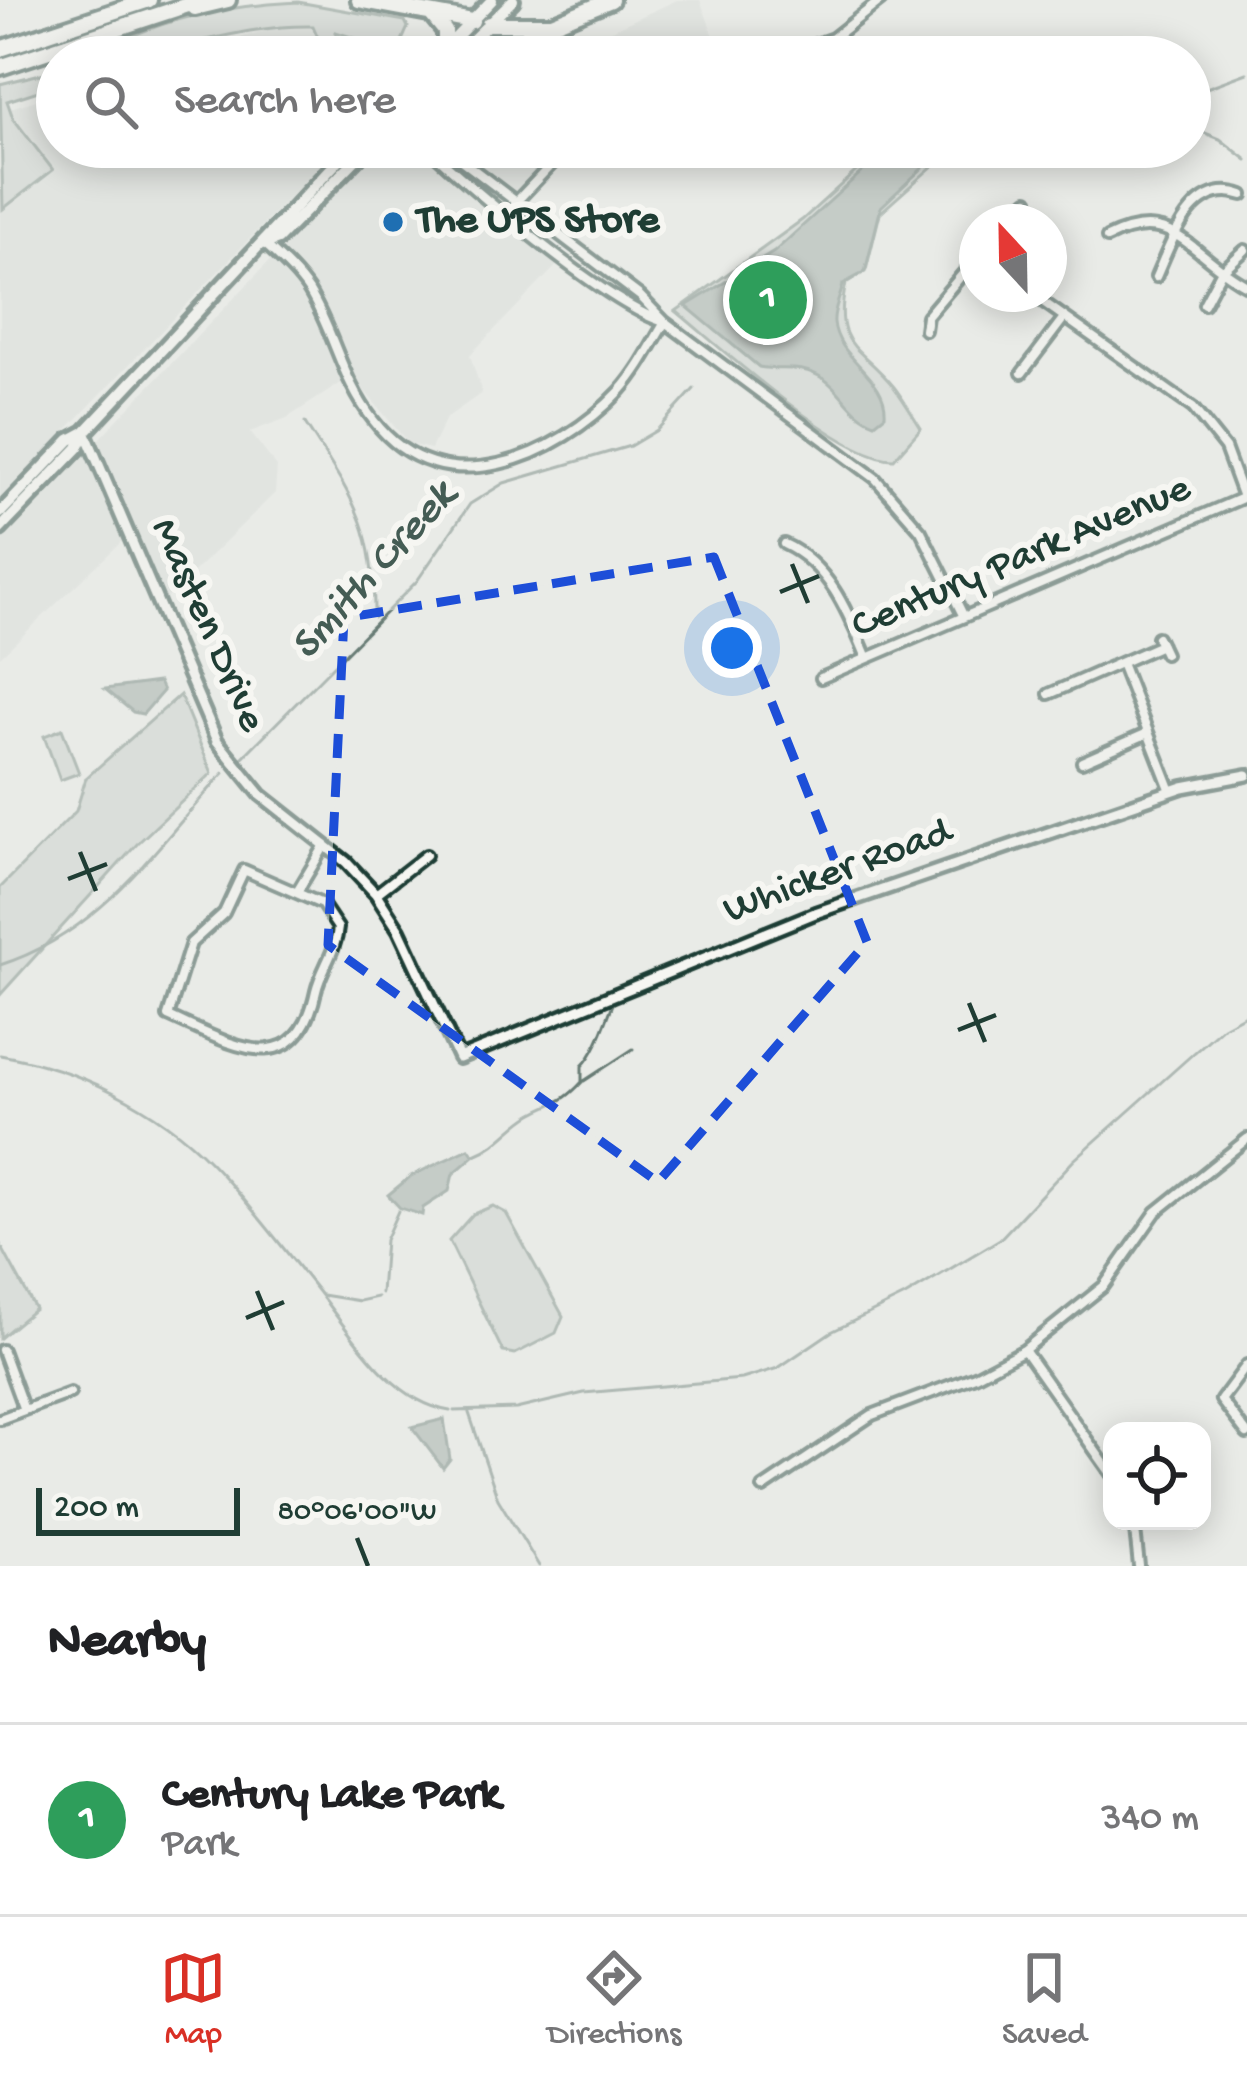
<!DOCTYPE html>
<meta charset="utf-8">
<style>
:root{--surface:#fff;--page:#f2f2f2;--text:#202124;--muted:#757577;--line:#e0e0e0;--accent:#d93025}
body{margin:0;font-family:"Gochi Hand",sans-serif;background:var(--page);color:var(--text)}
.controls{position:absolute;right:36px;bottom:36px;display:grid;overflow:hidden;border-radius:24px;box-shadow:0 6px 30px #0003}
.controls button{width:108px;height:108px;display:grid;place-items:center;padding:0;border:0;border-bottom:3px solid var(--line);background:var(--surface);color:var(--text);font:60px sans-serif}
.compass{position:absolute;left:959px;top:204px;width:108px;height:108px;border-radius:50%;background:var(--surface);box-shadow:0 6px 30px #0003;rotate:338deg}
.scale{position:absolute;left:36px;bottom:30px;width:204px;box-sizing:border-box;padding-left:12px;border:6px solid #1f3d34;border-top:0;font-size:33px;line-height:42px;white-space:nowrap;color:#1f3d34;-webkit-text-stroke:9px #f6f6f2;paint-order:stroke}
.you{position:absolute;left:732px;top:648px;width:42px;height:42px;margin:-30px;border:9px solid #fff;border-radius:50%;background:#1a73e8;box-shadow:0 0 0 18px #1a73e833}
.badge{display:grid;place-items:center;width:78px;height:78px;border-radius:50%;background:var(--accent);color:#fff;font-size:39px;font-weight:700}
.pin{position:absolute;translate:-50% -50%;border:6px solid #fff;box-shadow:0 3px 12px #0006}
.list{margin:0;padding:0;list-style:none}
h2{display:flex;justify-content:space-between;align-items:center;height:156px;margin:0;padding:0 48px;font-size:51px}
h2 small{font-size:39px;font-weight:400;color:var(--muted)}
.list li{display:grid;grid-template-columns:78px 1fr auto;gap:36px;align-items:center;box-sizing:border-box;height:192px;padding:0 48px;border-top:3px solid var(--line)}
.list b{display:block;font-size:45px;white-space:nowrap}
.list p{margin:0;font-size:39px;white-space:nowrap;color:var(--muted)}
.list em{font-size:39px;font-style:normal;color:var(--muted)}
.icon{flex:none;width:66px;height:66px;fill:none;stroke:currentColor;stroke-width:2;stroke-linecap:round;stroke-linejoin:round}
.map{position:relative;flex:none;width:1247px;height:1566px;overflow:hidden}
.search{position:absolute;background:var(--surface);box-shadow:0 6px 30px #0003;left:36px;right:36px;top:36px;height:132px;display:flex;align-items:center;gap:30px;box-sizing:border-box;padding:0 42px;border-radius:66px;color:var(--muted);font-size:45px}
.sheet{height:348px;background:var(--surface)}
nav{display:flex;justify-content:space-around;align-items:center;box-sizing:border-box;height:168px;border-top:3px solid var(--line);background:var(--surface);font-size:33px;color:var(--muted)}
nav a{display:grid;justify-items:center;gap:6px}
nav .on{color:var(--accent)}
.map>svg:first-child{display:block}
.built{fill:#d8dcd8}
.green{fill:#c7cec9;stroke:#73867e;stroke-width:3}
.water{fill:#99a6a0;stroke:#687c75;stroke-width:3}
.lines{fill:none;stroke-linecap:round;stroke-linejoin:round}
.stream{stroke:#687c75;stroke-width:3}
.minor-casing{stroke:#1f3d34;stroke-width:16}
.tertiary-casing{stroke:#1f3d34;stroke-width:18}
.primary-casing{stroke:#1f3d34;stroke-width:20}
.motorway-casing{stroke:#1f3d34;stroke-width:22}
.minor{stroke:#f6f6f2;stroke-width:8}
.tertiary{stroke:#f6f6f2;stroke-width:9}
.primary{stroke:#f6f6f2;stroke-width:10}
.motorway{stroke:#f6f6f2;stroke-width:14}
.marked{fill:none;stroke:#1d4ed8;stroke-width:9;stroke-dasharray:24 15;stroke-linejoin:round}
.ticks{fill:none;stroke:#1f3d34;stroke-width:4.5}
.poi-dot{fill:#1f6fb2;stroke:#f6f6f2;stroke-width:4.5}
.labels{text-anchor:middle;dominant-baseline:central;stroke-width:12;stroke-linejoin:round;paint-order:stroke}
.poi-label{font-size:42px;font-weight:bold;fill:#1f3d34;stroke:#f6f6f2;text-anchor:start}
.street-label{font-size:42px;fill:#1f3d34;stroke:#f6f6f2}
.water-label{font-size:45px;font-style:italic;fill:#445c54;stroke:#f6f6f2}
.ticks-label{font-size:30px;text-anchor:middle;fill:#1f3d34;stroke:#f6f6f2;stroke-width:12;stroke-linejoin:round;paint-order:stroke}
</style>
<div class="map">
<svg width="1247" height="1566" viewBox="0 0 1247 1566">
<rect width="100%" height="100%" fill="#e9ebe7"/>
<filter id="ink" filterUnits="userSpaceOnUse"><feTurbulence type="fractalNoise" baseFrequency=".00833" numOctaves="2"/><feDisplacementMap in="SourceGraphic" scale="24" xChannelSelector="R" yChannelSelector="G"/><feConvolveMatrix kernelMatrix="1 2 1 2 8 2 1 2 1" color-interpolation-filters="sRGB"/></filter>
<g filter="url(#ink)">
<path class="built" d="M677,0H700L722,57H553Z
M318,14L333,57H178Z
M510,32L544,33L551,57H465Z
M57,94V147H338L0,499V111Z
M379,147H559L496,212L561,261L470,355L482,393L446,418L431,449L409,444L352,376L287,418L250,432L277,467L275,493L163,602L133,531L0,657V542Z"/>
<path class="green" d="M298,2L405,21L408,27L397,52L336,32L334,51L325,54L313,26C236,24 169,57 94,57C149,19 232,5 298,2Z
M57,70V85L7,101L13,118L53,170L3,209L0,84Z
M883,147H954L880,213L866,270L846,283C832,348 859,344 894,387C904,400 912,414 921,428L894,459C843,460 720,347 676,311L802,220Z
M180,695L212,773L138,843L0,995V888L76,811L86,778Z
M62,729L79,773L60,780L44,736Z
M493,1206L506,1213L563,1316L556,1333L515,1354L503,1352L449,1241L473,1214Z
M0,1244L35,1309L0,1338Z"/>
<path class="water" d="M889,147H945L881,207L865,272L843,284C841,297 833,308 834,322C837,360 888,376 885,415L875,423C850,414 844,393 824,379C800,363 781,372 759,367L686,306L774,252Z
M159,682L163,691L143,714L133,712L105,689Z
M469,1149L474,1156L453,1174L449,1191L423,1208L422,1215L400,1208L388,1195L411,1176Z
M444,1419L450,1459L443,1468L412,1427Z"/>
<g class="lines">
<path class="stream" d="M1190,94L1247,73
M1190,127L1220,139L1247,160
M305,423C352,498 375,524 374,617
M242,758L417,581L470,504L504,483L630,446L657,430L694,389
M0,965C102,933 155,847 224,773
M0,1055C77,1068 156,1106 211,1163C247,1200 279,1243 312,1284C348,1328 389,1402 450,1411
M584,1081L633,1049
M475,1155C499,1146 511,1126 532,1114C555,1101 562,1104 582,1082V1066C596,1052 605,1024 613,1004
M381,1293L385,1240L398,1211
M322,1295L359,1301L377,1297
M454,1411L516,1409L584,1393L742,1379L778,1368L831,1332L905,1296L1000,1239L1074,1160L1223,1027L1247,1014
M469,1413L498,1499L539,1566"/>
<defs>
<path id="minor" d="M779,57L833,38L881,0
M427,147C472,189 611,308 665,322L875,478L921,531L964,617
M444,147L640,296L664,321
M509,217L514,204L568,147
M1008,222L1028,200
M1107,238C1174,204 1190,256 1247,286
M265,244C281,259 297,273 309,291C335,334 342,381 374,421C442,509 558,457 620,391C638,371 651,346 665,322
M1156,277C1172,241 1192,177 1243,195
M1032,294L1193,408L1225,448L1243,497
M1204,304L1221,272L1245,250
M925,330L927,316L977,257
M1022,373L1063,319
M784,544C830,565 849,615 867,658
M1157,637L1165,654
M1121,663L1171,791
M821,678L1247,496
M1049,694L1161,645
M1082,762L1148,733
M244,870L322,904L338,928C336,952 321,969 316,991C296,1086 229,1043 168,1016L191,943L224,913Z
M297,892L325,845
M376,894L426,855
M2,1350L24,1410
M1024,1350L1112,1475
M1247,1365L1221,1400L1247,1434
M0,1419L70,1393
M763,1488L872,1415L975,1376L1024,1350L1104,1286L1156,1212L1247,1139
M1134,1521L1139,1566"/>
<path id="tertiary" d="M85,432L217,741L261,795L346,862L376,894L399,930L459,1058L815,913L1183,787L1247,775"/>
<path id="primary" d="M437,57L492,0
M455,57L513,0
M265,244L278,239L368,147
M0,513L70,440L85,432L351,147
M0,529L78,448L85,432"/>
<path id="motorway" d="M359,0L472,21
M195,8L228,0
M432,15L445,31V49
M489,24H552L611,0
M0,49L149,0
M0,67L203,0"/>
</defs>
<use href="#minor" class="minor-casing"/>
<use href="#tertiary" class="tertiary-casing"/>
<use href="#primary" class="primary-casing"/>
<use href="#motorway" class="motorway-casing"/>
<use href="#minor" class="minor"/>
<use href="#tertiary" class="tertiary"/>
<use href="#primary" class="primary"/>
<use href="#motorway" class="motorway"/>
</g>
</g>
<path d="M0 0H1247V1566H0ZM714,557L867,942L658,1182L328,945L344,618Z" fill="#e9ebe7" fill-opacity=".55" fill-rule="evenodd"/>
<path class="marked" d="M714,557L867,942L658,1182L328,945L344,618Z"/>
<path class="ticks" d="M792,564L808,603M780,592L819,576M80,852L96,891M68,879L107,864M969,1003L985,1042M958,1030L996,1015M257,1291L273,1330M246,1318L284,1302M357,1538L368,1566"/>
<circle class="poi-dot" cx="393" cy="222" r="12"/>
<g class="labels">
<g class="poi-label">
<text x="417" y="222">The UPS Store</text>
</g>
<g class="street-label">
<text transform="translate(1022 559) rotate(-23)">Century Park Avenue</text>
<text transform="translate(206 626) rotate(66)">Masten Drive</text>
<text transform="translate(838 873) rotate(-20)">Whicker Road</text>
</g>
<g class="water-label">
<text transform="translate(375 572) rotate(-48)">Smith Creek</text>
</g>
</g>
<g class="ticks-label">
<text x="357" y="1519">80°06'00"W</text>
</g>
</svg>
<div class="controls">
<button><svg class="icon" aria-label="locate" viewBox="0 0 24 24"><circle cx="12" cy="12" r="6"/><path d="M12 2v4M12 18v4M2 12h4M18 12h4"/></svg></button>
</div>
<svg class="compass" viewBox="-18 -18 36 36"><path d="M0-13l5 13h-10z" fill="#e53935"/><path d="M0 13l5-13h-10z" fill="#757577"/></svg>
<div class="scale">200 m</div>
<div class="you"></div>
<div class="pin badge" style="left:768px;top:300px;background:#2e9e5b">1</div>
<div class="search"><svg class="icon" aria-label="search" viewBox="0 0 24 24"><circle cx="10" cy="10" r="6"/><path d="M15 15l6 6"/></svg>Search here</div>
</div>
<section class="sheet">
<h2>Nearby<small></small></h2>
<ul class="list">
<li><span class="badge" style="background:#2e9e5b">1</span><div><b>Century Lake Park</b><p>Park</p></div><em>340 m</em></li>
</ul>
</section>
<nav>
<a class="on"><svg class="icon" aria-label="map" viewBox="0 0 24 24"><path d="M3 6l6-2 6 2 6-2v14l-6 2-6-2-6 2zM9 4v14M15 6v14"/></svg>Map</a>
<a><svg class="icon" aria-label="directions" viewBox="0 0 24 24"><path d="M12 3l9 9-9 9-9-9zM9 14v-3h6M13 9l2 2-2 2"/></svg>Directions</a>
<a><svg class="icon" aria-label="saved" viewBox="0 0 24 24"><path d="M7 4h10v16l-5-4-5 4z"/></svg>Saved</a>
</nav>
